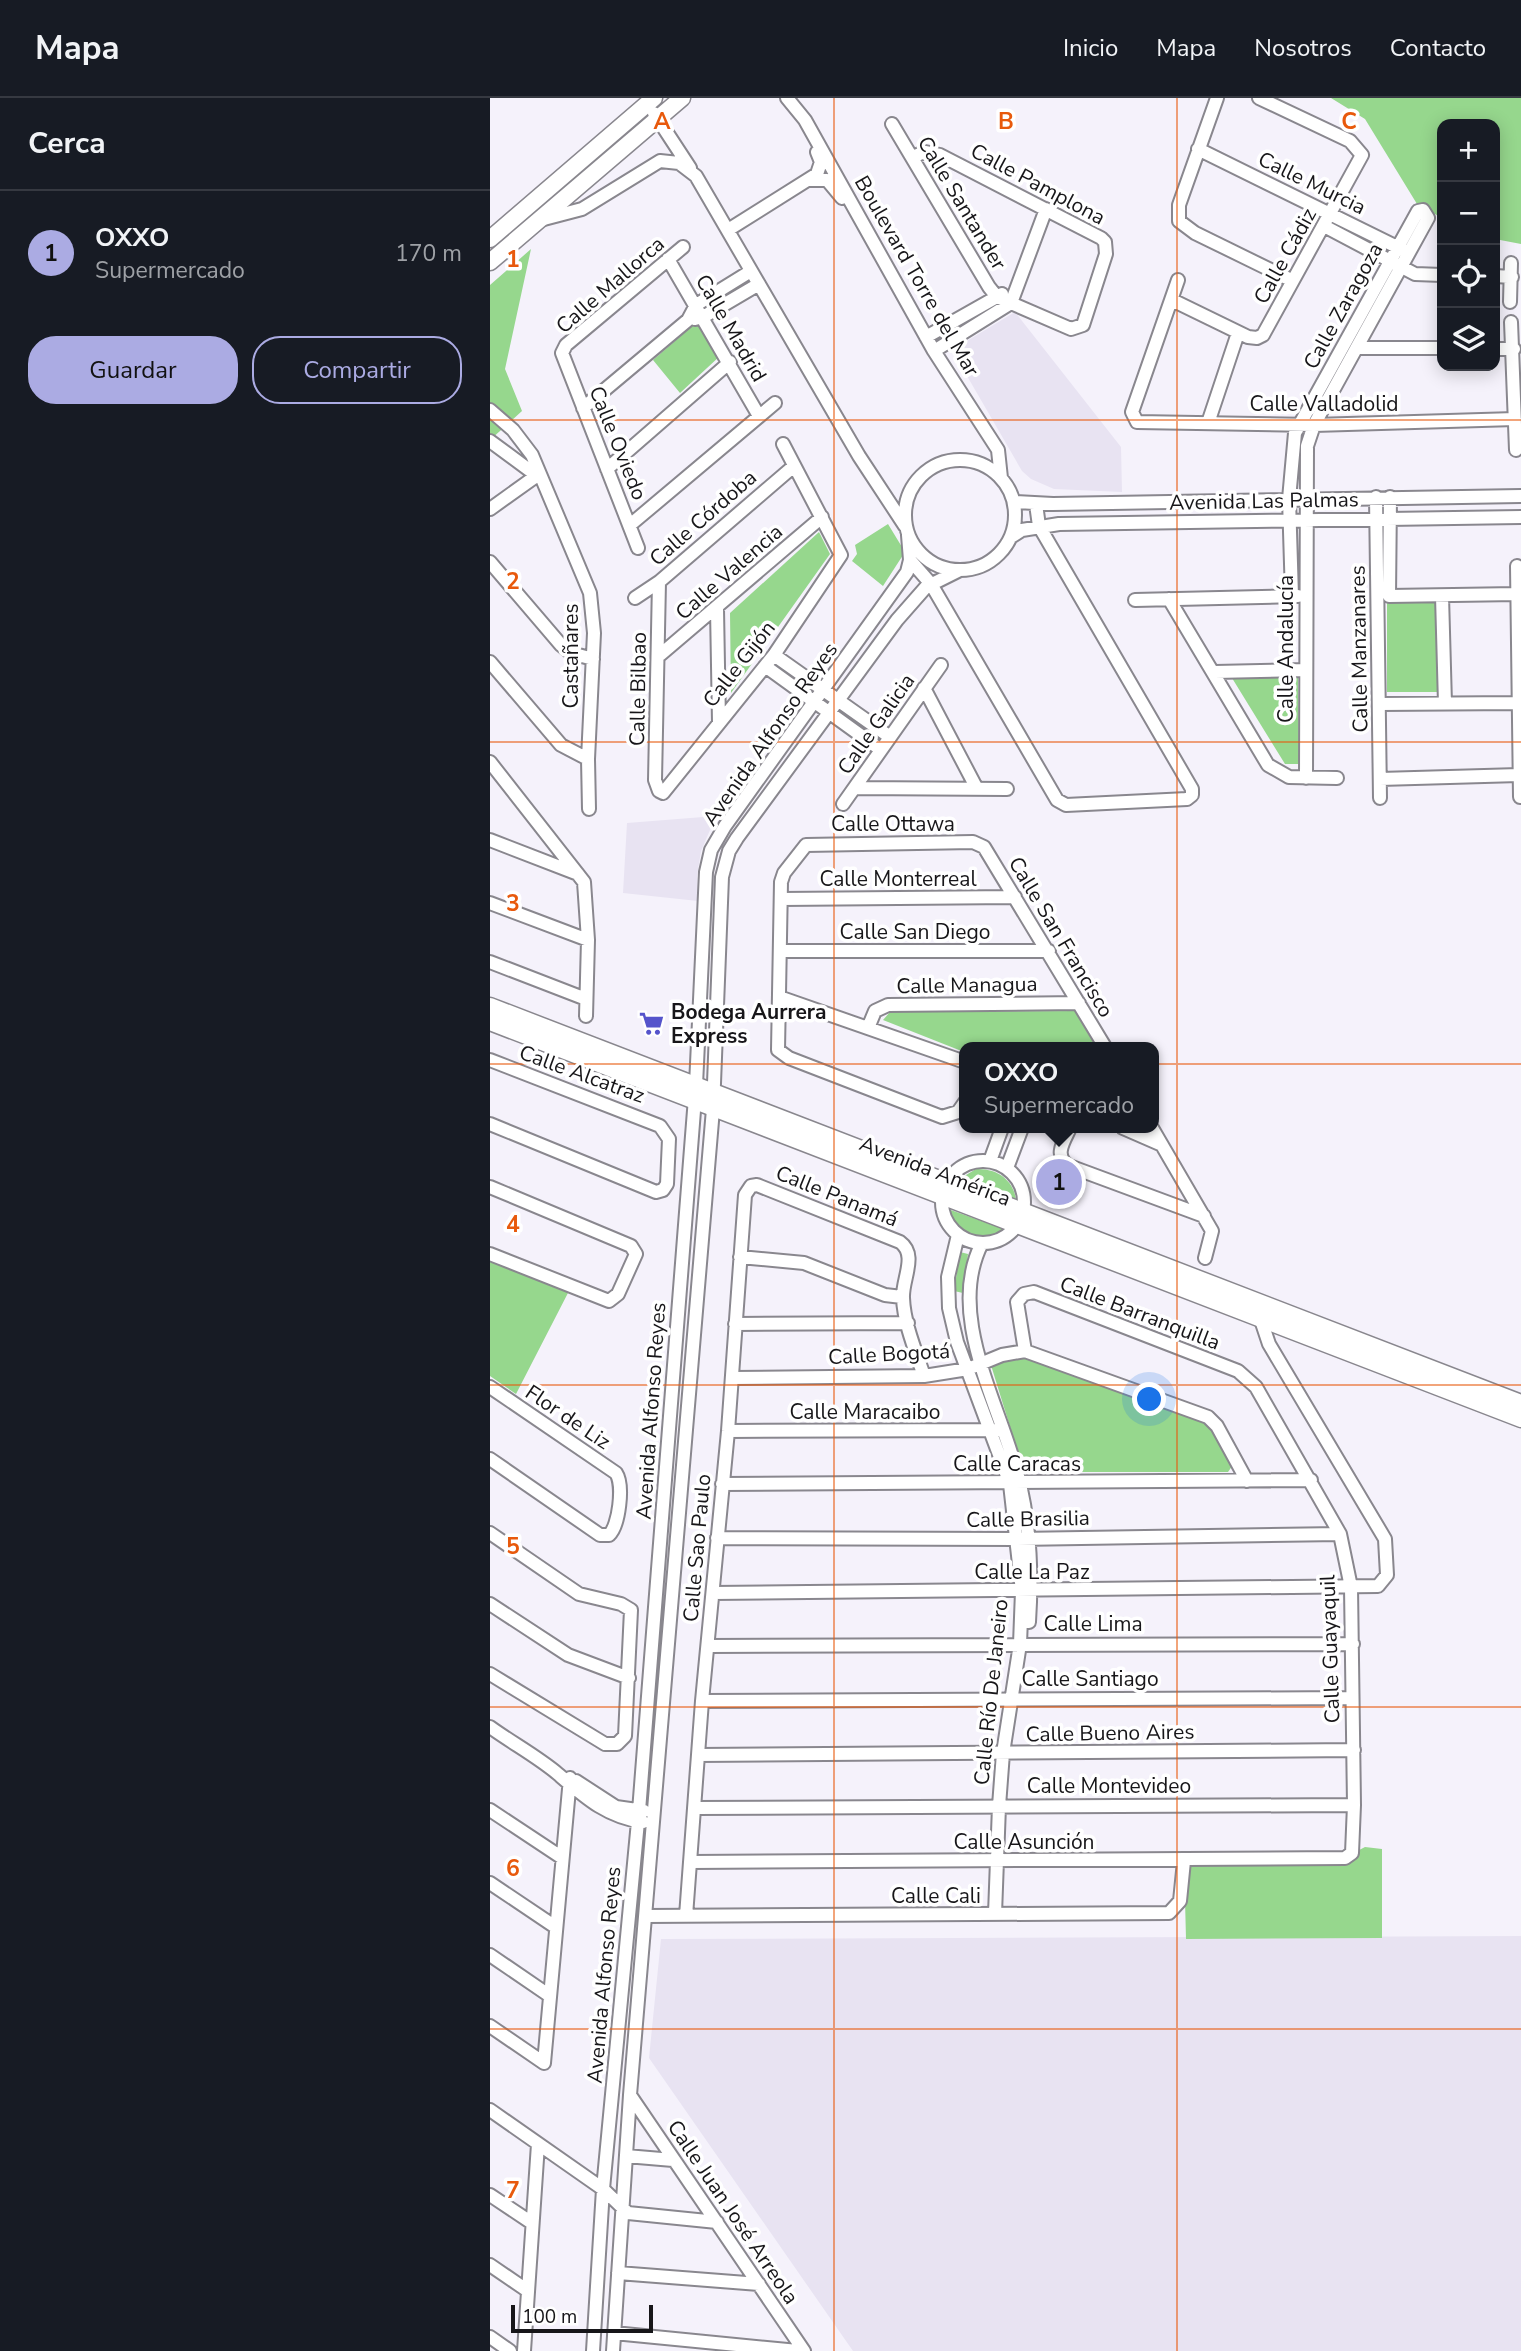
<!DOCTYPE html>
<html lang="es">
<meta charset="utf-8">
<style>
:root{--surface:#171b24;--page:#20242c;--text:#f1f3f6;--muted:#9ea1a6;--line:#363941;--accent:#ababe3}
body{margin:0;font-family:"Nunito Sans",sans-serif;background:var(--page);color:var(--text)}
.controls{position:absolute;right:21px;top:21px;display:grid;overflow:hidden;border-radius:14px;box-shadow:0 4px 18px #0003}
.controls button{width:63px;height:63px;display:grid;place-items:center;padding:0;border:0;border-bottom:2px solid var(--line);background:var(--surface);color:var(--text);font:35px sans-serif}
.scale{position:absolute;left:21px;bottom:18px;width:142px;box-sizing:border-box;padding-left:7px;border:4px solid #171619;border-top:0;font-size:19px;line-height:24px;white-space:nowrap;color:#171619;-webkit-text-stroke:5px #fff;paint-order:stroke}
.you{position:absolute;left:660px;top:1302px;width:24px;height:24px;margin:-18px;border:5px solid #fff;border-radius:50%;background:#1a73e8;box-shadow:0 0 0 10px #1a73e833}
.badge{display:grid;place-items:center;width:46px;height:46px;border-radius:50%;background:var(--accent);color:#111;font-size:23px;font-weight:700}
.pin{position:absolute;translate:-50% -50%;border:4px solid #fff;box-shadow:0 2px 7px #0006}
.popup{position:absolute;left:469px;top:944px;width:200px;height:91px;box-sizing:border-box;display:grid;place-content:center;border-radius:14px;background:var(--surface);filter:drop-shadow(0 2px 5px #0005);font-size:23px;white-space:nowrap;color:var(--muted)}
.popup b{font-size:26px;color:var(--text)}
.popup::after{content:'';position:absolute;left:50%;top:100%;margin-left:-14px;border:14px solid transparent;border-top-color:var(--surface)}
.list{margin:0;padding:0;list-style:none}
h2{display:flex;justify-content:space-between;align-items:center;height:91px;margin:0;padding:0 28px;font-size:30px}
h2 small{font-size:23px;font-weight:400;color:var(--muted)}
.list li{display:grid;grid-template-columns:46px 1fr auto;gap:21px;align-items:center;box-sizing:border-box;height:126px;padding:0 28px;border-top:2px solid var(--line)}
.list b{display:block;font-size:26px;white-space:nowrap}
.list p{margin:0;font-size:23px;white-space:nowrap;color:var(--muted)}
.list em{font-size:23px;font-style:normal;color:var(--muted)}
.actions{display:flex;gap:14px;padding:21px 28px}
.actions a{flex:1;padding:16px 0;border:2px solid var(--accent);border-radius:28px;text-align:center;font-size:24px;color:var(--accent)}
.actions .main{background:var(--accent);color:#111}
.icon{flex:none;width:38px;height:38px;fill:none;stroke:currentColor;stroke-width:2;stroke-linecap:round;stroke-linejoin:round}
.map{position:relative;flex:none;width:1031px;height:2253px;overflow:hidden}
header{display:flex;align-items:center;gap:42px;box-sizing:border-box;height:98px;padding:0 35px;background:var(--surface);border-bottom:2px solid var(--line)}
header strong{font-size:33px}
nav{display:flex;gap:38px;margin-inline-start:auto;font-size:24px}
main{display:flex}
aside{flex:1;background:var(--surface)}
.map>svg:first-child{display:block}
.built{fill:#e8e3f2}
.green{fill:#96d78d}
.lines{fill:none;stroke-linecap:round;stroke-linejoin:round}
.minor-casing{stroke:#89878e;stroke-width:16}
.major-casing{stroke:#89878e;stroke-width:19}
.minor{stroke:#fff;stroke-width:12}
.major{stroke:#fff;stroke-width:16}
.grid{fill:none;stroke:#e8590c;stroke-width:2;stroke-opacity:0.55}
.labels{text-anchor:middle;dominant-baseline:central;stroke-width:7;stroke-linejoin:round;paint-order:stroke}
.street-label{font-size:21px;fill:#171619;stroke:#fff}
.poi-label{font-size:21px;font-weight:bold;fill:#171619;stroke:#fff;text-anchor:start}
.grid-label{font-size:23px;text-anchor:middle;font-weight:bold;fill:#e8590c;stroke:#fff;stroke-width:7;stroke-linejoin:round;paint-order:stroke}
</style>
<header>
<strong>Mapa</strong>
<nav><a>Inicio</a><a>Mapa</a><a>Nosotros</a><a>Contacto</a></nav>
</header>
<main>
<aside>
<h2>Cerca<small></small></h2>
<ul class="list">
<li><span class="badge">1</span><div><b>OXXO</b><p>Supermercado</p></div><em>170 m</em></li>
</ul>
<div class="actions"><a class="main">Guardar</a><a>Compartir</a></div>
</aside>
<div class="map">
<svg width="1031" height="2253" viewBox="0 0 1031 2253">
<rect width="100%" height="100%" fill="#f5f2fb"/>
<path class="built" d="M525,214L631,349L632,394L564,391L541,381L532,373L462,252Z
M226,718L211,753L207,778L208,803L133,795L137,725Z
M1031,1838V2253H363L159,1960L171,1841Z"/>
<path class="green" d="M841,0H1031V146L1005,141V26H952V120L927,106L875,21Z
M41,151L15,271L32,313L0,342V187Z
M207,224L230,258L190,295L163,262Z
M398,426L415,454L393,488L362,463L367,456L365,447Z
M329,434L340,456L241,595L240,515Z
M897,503H947L948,594H897Z
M808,577L809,666H795L742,580Z
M585,913L606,949H475L474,954L393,922L400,914Z
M486,1071C506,1070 523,1081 526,1101L471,1080Z
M458,1111L514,1131C491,1149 465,1139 458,1111Z
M470,1154L478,1156L473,1195L464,1193Z
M0,1161L79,1193L26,1296L0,1278Z
M528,1257L551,1260L718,1322L745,1364L738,1374H534L500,1264Z
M875,1749L892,1751V1840L696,1841L694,1763L854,1760Z"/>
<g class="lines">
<defs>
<path id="minor" d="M297,0L315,22L444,253L508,352L511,380
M727,0L689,107V123L705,135L801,182
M164,15L200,70
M402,26L499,189L507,199L581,231L593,227L616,156L615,144L611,140L450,57L435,54L422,59
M708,51L915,153
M319,82H337L352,100
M50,122L92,111L170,63L189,65L206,78L369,358L415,428
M834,128L925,176L952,177
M238,132L327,76L331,64L327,54
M178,161L269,318
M1005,178L1022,179
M688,182L642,314L647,324L824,327L1025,321
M682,202L758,239L767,240L773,237L872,57L860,43L769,0
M1020,204L1021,165
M205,221L213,219L269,186
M1021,224L1026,352
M436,239L512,196
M868,250H952
M1005,251H1024
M444,253L521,205L556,111
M93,310L198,222L206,207L261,173
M0,312L23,332L42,357L100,495L104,535L98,661L99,711
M718,325L748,235
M0,343L50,380
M415 417a55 55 0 1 1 110 0a55 55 0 1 1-110 0Z
M117,371L240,264
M886,399L890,700
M900,399L899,498L1027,496
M524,404L563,406L1031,398
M0,411L49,376
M140,427L285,305
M521,439L532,432L569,426L1031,419
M148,450L72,255L76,247L193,149
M420,462L441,486L567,702L576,707L697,701L702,697V691L549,428L546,406
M0,464L71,547L81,555L103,561
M1027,468L1030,699
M169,484L165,682L169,693L173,695L284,557L351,457L293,346
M802,498L799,401L805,335L928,113L933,112L938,120L824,327L817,348L816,680
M952,498L955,606
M145,500L169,484L304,368
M679,501L778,667L799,679L847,680
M645,502L808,498
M227,511L229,624
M170,557L332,419
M284,557L400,639
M0,564L71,647L98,661
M275,568L391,652
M725,574L815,572
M434,590L486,689
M890,606L1028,605
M0,664L94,784L98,842L96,918
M890,681L1029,677
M365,690L517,691
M353,706L451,567
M0,742L88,776
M291,801L525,799
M0,805L98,842
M291,853H559
M0,864L96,901
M289,899L475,964
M378,930L385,913L398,907L589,905
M0,962L170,1028L179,1041L177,1086L173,1092L166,1094L0,1026
M475,1004L468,1014L452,1019L299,960L288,952L291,784L294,775L316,747L483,744L494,749L615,949
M580,1030C574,1043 563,1058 579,1068L714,1118
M633,1030L672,1047
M662,1030L722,1133L715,1160
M500,1063L512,1030
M452 1104a41 41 0 1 1 82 0a41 41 0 1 1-82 0Z
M517,1070L532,1030
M0,1089L141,1148L146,1156L128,1196L119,1203L0,1156
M468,1137L458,1179L459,1210L467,1244L520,1386L532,1493L530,1546L513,1655L509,1708L505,1816
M492,1145C454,1219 513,1311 530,1386C540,1430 542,1479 539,1524
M250,1159L314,1165L395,1197L412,1199
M245,1226L418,1225
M242,1280L434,1278L478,1271L512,1257L535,1253L718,1319L727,1328L757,1383
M0,1289L126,1375C134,1387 129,1428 119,1437H110L0,1361
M238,1333L507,1332
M232,1386L821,1382
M0,1435L89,1496L131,1506L141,1512L135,1638L127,1646H115L0,1576
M227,1440L528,1441L850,1436
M223,1495L888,1488L897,1477L895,1441L779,1246L771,1222
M0,1506L78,1557L139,1580
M218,1548L863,1546
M212,1603L862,1600
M0,1629C22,1645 48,1659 68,1676C96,1700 117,1719 153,1724
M208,1657L864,1652
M86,1683L126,1709L154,1713
M205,1710L864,1707
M0,1712L71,1759
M201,1764L855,1760L862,1755L864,1707L861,1489L850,1436L766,1289L748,1273L544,1194L534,1196L527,1204L535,1253
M0,1785L64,1828
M156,1818L679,1815L690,1803L694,1763
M196,1818L212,1603L238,1333L255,1097L261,1088L267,1087L410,1144C428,1157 412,1181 413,1200C414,1226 426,1254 434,1278
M0,1857L60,1898
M0,1928L54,1965L80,1680
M140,1997L314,2253
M0,2012L113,2091L138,2115L227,2124
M136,2058L183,2062
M0,2097L42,2125
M0,2167L38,2193
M128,2175L269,2186
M124,2235L308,2253
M0,2239L20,2253
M34,2253L48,2046
M103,2253L113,2091L149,1713L206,987L216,774L221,752L235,728L417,474L420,462L418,437
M123,2253L140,1997L223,1011L232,779L239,753L247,740L407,522L436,489L468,473"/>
<path id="major" d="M0,141L164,0
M0,164L192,0
M0,908L1031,1305
M0,924L1031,1321"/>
</defs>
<use href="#minor" class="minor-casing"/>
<use href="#major" class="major-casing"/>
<use href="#minor" class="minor"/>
<use href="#major" class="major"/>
</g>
<path class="grid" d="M344,0V2253M687,0V2253M0,322H1031M0,644H1031M0,966H1031M0,1287H1031M0,1609H1031M0,1931H1031"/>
<defs>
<symbol id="supermarket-bare" viewBox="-9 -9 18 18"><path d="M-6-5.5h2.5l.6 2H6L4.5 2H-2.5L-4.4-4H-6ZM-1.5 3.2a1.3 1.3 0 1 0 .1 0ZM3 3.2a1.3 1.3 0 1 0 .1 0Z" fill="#5554cb" stroke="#fff" stroke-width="2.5" paint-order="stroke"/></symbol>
</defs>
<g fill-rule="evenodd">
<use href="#supermarket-bare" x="144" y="908" width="35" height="35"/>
</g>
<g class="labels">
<g class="street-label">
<text transform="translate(822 85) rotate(26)">Calle Murcia</text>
<text transform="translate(548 86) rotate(28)">Calle Pamplona</text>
<text transform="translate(472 105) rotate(59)">Calle Santander</text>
<text transform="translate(795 158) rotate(-61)">Calle Cádiz</text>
<text transform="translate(427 178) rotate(60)">Boulevard Torre del Mar</text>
<text transform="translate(120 187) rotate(-41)">Calle Mallorca</text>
<text transform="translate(853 208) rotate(-61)">Calle Zaragoza</text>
<text transform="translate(241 230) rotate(60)">Calle Madrid</text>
<text x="834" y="306">Calle Valladolid</text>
<text transform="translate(128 345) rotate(68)">Calle Oviedo</text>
<text transform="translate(774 403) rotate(-1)">Avenida Las Palmas</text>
<text transform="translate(213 420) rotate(-41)">Calle Córdoba</text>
<text transform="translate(239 474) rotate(-41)">Calle Valencia</text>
<text transform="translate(796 551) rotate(-90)">Calle Andalucía</text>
<text transform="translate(869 551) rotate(-91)">Calle Manzanares</text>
<text transform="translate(81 558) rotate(-90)">Castañares</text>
<text transform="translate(249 566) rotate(-52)">Calle Gijón</text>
<text transform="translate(148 591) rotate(-89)">Calle Bilbao</text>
<text transform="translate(386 626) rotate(-55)">Calle Galicia</text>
<text transform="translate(280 636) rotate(-55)">Avenida Alfonso Reyes</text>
<text x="403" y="726">Calle Ottawa</text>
<text x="408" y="781">Calle Monterreal</text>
<text x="425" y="834">Calle San Diego</text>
<text transform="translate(571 839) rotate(59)">Calle San Francisco</text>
<text transform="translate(477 887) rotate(-1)">Calle Managua</text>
<text transform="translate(92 976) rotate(20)">Calle Alcatraz</text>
<text transform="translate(445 1073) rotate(21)">Avenida América</text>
<text transform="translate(347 1098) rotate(22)">Calle Panamá</text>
<text transform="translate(650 1215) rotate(21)">Calle Barranquilla</text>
<text transform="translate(399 1256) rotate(-3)">Calle Bogotá</text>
<text transform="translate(161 1313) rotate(-86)">Avenida Alfonso Reyes</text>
<text x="375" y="1314">Calle Maracaibo</text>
<text transform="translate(78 1319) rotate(34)">Flor de Liz</text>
<text x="527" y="1366">Calle Caracas</text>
<text transform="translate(538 1421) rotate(-1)">Calle Brasilia</text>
<text transform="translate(207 1450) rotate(-85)">Calle Sao Paulo</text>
<text x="542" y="1474">Calle La Paz</text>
<text x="603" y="1526">Calle Lima</text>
<text transform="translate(840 1551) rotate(-92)">Calle Guayaquil</text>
<text x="600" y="1581">Calle Santiago</text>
<text transform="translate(501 1594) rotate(-84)">Calle Río De Janeiro</text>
<text transform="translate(620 1635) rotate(-1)">Calle Bueno Aires</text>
<text x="619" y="1688">Calle Montevideo</text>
<text x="534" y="1744">Calle Asunción</text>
<text x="446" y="1798">Calle Cali</text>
<text transform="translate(114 1877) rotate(-85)">Avenida Alfonso Reyes</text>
<text transform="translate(243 2114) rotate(56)">Calle Juan José Arreola</text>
</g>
<g class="poi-label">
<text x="181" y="914">Bodega Aurrera<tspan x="181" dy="24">Express</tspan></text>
</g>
</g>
<g class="grid-label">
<text x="172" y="31">A</text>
<text x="516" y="31">B</text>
<text x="859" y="31">C</text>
<text x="23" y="169">1</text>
<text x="23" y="491">2</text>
<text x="23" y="813">3</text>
<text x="23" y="1134">4</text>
<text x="23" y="1456">5</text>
<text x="23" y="1778">6</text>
<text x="23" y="2100">7</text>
</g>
</svg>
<div class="controls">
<button>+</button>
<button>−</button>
<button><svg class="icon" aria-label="locate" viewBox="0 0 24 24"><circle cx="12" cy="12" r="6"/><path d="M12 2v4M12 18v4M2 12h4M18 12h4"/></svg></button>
<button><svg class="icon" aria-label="layers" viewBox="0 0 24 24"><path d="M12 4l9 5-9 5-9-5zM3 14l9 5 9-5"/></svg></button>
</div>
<div class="scale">100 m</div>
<div class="you"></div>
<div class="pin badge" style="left:569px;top:1084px">1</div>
<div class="popup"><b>OXXO</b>Supermercado</div>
</div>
</main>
